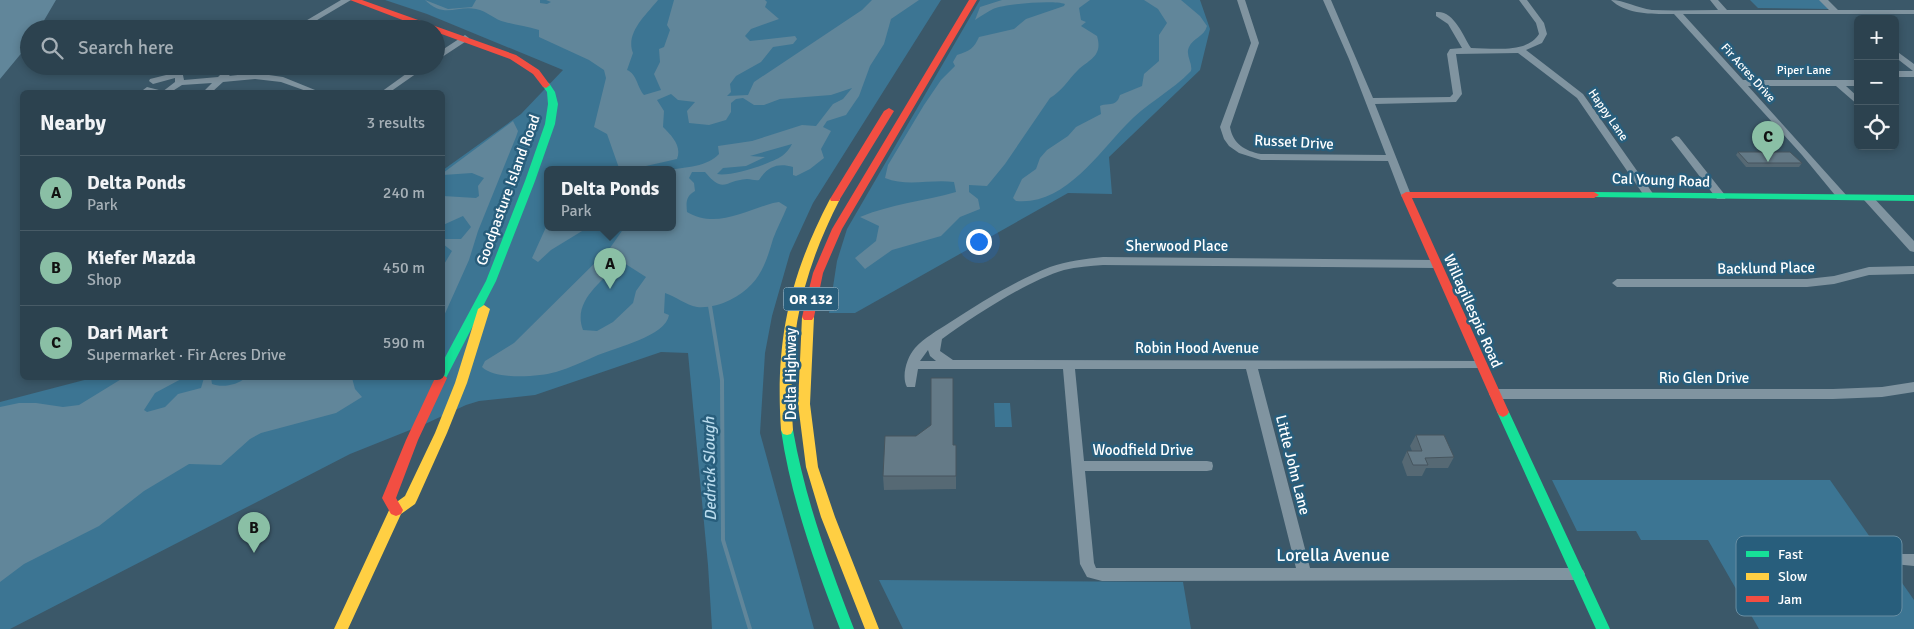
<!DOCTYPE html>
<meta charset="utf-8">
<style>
:root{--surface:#2c424f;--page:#384d59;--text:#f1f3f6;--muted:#a6b0b7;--line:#485b66;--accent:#8abfa5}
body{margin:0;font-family:Signika,sans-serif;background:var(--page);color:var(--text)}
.controls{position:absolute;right:15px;top:15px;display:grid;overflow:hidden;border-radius:8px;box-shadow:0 2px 8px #0003}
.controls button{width:45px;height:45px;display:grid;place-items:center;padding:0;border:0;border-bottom:1px solid var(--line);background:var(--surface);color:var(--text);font:25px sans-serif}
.you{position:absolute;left:978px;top:241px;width:18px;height:18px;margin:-12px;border:4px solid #fff;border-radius:50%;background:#1a73e8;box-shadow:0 0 0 8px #1a73e833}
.badge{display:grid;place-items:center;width:32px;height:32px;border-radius:50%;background:var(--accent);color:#111;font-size:16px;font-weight:700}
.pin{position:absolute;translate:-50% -41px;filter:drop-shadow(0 1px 2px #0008)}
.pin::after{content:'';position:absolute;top:26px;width:18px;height:15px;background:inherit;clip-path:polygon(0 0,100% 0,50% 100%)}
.popup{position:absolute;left:544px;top:166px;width:132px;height:65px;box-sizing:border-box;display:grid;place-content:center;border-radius:8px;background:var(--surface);filter:drop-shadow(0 1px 4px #0005);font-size:16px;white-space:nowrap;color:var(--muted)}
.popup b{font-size:19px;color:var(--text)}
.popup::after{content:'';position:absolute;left:50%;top:100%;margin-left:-10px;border:10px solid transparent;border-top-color:var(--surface)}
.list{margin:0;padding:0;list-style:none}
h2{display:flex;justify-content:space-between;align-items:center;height:65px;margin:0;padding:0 20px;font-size:21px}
h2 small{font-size:16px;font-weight:400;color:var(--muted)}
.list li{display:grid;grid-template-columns:32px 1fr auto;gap:15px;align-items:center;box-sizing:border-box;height:75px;padding:0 20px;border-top:1px solid var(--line)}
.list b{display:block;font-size:19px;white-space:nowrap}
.list p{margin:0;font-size:16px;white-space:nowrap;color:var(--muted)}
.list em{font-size:16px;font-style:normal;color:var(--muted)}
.icon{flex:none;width:28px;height:28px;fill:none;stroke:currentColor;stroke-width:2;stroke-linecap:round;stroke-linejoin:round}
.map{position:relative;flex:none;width:1914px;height:629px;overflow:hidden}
.search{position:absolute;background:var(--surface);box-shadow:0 2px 8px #0003;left:20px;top:20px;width:425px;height:55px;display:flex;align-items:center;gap:12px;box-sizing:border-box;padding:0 18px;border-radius:28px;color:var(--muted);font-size:19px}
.panel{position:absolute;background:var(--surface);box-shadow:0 2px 8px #0003;left:20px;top:90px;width:425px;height:290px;border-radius:8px}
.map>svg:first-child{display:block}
.green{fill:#3c7593;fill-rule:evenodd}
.water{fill:#61869a;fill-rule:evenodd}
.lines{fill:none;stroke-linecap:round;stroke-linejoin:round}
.stream{stroke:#61869a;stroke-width:4}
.street{fill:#8094a0;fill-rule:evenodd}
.fast{fill:#16e098;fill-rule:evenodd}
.slow{fill:#ffcf43;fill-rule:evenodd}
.jam{fill:#f24e42;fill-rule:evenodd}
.wall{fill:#566974}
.building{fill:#647a87;stroke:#46555e}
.labels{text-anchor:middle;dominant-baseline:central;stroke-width:5;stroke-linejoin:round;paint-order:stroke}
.far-street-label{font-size:12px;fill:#fff;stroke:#285e7c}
.shield{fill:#285e7c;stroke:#becfd8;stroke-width:1}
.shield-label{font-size:14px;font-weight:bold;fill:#fff}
.street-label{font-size:15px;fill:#fff;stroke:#285e7c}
.water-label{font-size:16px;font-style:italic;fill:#b8daec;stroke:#285e7c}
.near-street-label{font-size:18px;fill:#fff;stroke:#285e7c}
.key{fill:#285e7c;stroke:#688ea3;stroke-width:1}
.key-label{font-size:14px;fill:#fff}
</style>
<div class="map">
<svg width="1914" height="629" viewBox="0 0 1914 629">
<rect width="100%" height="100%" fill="#3b5869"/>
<path class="green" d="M385,0H941L813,203L790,253L772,316L765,353L760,433L814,629H712L708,565L688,353L661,352L535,395L479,401L466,405L425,424L350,454L10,629H0V402L92,378H442L443,170L521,114L563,70L427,14ZM548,170H672V228H548Z
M980,0H1200L1210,29L1200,70L1109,157L1112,194L1068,193L855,313H829L837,261L847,229Z
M1750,0H1820L1829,9L1758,8Z
M994,403H1010L1012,427H995Z
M1552,480H1830L1914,600V629H1759L1708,540H1641L1636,531H1577Z
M879,580L1183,582L1191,629H903Z"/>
<path class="water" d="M0,0H56L39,29H29V44L0,79Z
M425,0L448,9L472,7L476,0H543H540V3L547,4L551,2L546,0H658C646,15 625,33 633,53L627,70C637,74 637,87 644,95L661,90L654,74L660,62L659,49L664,47L670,30L667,25L674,0H765L767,2L765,7L779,19L751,29L745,36L750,41L795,36L797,39L793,44L773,47L761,62L736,76L730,84L731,92L727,96L748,95L754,82L862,10L872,0H919L891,19L884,44L870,66L859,96L846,115L827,121L823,127L831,131L821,149L824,158L810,169L796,176L793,175V167C778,163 768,166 759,180C755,181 752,179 747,179C725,180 724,195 705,172H692L689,178L694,183L695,191C686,196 686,202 687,212C716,229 744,211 773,203L779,202L787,207C783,217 777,228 773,239C765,267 758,286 730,300C720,305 708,308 697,307C686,305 675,296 665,293L664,313L669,315C666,336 615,348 598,355C584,361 570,368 556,372C538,377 495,380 482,367L485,361L514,343L610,248L624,228H672V170H669C686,167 707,167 719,154L718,146L752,141L802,125L816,126L833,104L843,99L852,88L831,95L780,99L764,105H754L743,98L736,99L731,103V112L726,120L709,125L689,123L687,111L695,102L678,100L671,94L657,100L664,111L663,127C672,136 682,146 677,159L646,166L648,170L619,168L607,134L594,127L606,78L604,70L589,60L539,37V30C527,26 516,25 505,22C495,20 487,11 476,9C457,5 444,19 425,0ZM792,144C790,148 786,153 782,156C770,164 730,177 717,174L723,168L746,166L765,157L750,156ZM619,263H624L646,277L636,291L633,303L613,322L597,331L583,330C572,301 602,282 619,263Z
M1002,0H1090L1079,8L1081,20L1086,22L1081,26L1097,36C1103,56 1090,59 1078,70C1068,80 1062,91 1050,98L1005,164L987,186L969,185V192L978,199L980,209L960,217L941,236L892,250L865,269L855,258L876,241L879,226L860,217C891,204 924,201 956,192L954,182C931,179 907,187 885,178L888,165L924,105L941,80L955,66L953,62L957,55C970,51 974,48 979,37L1014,29L1026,19L1064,6L1065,4C1052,0 1005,4 993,9C987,12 981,16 975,20L980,7Z
M1144,0H1181L1200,16L1207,26C1204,37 1193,38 1189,47C1185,55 1193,63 1191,71C1172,91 1145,104 1126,125C1097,155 1063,206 1016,201L1013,198L1022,179L1036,169L1040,158L1047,150L1068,136L1076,127L1101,114L1100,106C1104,103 1113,106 1117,101C1119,99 1119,97 1120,95L1142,86L1144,74L1159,61V35L1167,23L1158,9Z
M513,121L518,131L516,137L478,231L469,260L443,318V266L452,251L443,244V239H461L471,227L463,216L443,225V196L476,198L479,196L478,186L484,178L472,173L443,175V173Z
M547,225L548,228H587L551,250L538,262L532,258Z
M123,378H183L155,393L144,410L147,412L165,407L178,394L201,388L204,378H211L212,384C222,388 238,385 245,378H352L355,389L362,397L336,413L261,433L250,439L221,465L189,464L144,491L99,526L24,564L0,582V407L19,403H36L63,407L79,405Z"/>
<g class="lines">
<path class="stream" d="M710,306L722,380L723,540L750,629"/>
<path class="street" d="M341,0H351L302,29H292Z
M1237,0H1245L1259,43L1230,127C1233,144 1245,151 1261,154L1386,155L1349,59L1323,0H1331L1373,98L1450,97L1453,94L1447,54L1450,49L1462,48L1448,24L1436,16V12C1454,10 1463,36 1471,48C1491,48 1527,54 1539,34L1536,23L1519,0H1527L1544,23L1547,34L1542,43L1526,50L1583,94L1654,195L1653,197H1645L1577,98L1518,53L1456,54L1462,94L1456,102L1375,104L1411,195L1410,197H1402L1401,195L1388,161L1261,160L1239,153L1229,146L1224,139L1220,127L1251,43Z
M1611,0C1624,0 1637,8 1652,10C1674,11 1696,10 1718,10L1710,0H1718L1727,10H1829L1819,0H1828L1838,10H1914V14H1683L1743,80H1858V86H1846L1858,97V105L1836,86H1748L1847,196L1848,198L1847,200H1839L1802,155L1674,14C1653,14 1627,15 1611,0Z
M465,35L469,38L468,40L436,61V54Z
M1895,50L1914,64V77H1895V71H1913L1895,57Z
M173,66H181L184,80L218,77L229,66H238L229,76L255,73L283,77L320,92H309L281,82L255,79L223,82L212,92H203L212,83L182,85L171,92H162L175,82V78L153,84L149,81L150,79L174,73Z
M417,66H427L390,92H381Z
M147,87L159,90L160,92H144L143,90Z
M1676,136L1679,137L1725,195L1726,197L1725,199H1717L1671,139Z
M1868,195L1872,196L1914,241V252L1910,251L1864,200L1863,198Z
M1103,257L1436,260L1441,264L1436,268L1103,265C1090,266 1077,267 1064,270C1027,281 974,316 942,339L940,351L953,360L1485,361L1487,364L1485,367L1481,368L1258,369L1310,568H1578L1583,570L1585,574L1583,578L1578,580L1102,581L1087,577L1080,564L1063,369H918L915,387H907C901,376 907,357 915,348C924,338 938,330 949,323C981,302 1015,281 1050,267C1067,261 1085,259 1103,257ZM928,350L930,356L936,361H920ZM1075,369H1246L1296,568H1096L1094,563L1085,471H1207L1212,470L1213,466L1212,462L1207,461H1084Z
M1914,266V274L1869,275L1834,284L1807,287H1617L1612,283L1617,279H1807L1834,276L1869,267Z
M1914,382V392L1882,397L1833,399H1495L1491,397L1489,394L1491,391L1495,389H1833L1882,387Z
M1899,554H1914V566L1894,564L1892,560L1894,556Z"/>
<path class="fast" d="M546,82L549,83L555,92L558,104L555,124L535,181L496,281L446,378H438H442V363L486,281L525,181L545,124L548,104L547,92L542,85Z
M1594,192L1914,195V201L1590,197L1589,195L1590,193Z
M1503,407L1507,409L1509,412L1610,629H1596L1497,412L1499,409Z
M787,425L791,426L793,430C805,499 829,564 854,629H840C815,564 791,499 781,430L783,426Z"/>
<path class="slow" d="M835,196L840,199C800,277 787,342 793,430L791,434L787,435L783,434L781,430C775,342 789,277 830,199Z
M484,305L490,309L467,383L447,433L417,500L415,504L401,514L348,629H334L391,506L405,496L435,433L455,383L478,309Z
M808,313L814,317L810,404L818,467L835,517L879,629H865L821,517L806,467L798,404L802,317Z"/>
<path class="jam" d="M350,0H362L516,55L539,70L550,85L546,88L543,87L533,74L510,59L436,32V29H426Z
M969,0H977L842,229L823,273L814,317L812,320H804L802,317L813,273L832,229Z
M889,108L894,111L840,199L839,201H831L830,199L884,111Z
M1406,192H1594L1599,195L1594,198H1412L1509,412L1507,415L1503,417L1499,415L1497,412L1401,195Z
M442,374L447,378L418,440L396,498L403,510L401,514L396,516L391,514L382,498L406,440L435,378H442Z"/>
</g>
<path class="wall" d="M1738,152L1802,163L1799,167H1746L1736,155Z
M1416,435L1454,457L1448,468H1426L1422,476H1407L1402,462L1407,451H1412L1410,446Z
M953,445H956V489L884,490L883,476Z"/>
<path class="building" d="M1738,152H1790L1802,163H1748Z
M931,378H953V445H956V476H883L885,436H916L931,425Z
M1416,435H1444L1454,457L1425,458L1428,465H1413L1407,451H1422Z"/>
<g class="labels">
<g class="far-street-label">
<text x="1804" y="70">Piper Lane</text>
<text transform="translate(1748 73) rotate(48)">Fir Acres Drive</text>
<text transform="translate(1608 115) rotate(55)">Happy Lane</text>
</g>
<rect class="shield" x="783.5" y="287.5" width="55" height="23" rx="4"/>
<g class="shield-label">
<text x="811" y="299">OR 132</text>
</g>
<g class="street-label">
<text transform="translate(1294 142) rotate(3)">Russet Drive</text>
<text transform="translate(1661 180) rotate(2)">Cal Young Road</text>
<text transform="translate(508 190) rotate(-70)">Goodpasture Island Road</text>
<text x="1177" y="246">Sherwood Place</text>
<text transform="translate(1766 268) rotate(-1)">Backlund Place</text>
<text transform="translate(1473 311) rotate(66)">Willagillespie Road</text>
<text x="1197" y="348">Robin Hood Avenue</text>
<text transform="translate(791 374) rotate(-90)">Delta Highway</text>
<text x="1704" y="378">Rio Glen Drive</text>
<text x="1143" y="450">Woodfield Drive</text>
<text transform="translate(1293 465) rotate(76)">Little John Lane</text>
</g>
<g class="water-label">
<text transform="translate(710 469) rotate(-91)">Dedrick Slough</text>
</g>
<g class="near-street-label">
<text x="1333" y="555">Lorella Avenue</text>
</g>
</g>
<rect x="1736" y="536" width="166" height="80" rx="8" class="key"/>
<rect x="1746" y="551" width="23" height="6" fill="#16e098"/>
<rect x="1746" y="573" width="23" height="7" fill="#ffcf43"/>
<rect x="1746" y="596" width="23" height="6" fill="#f24e42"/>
<g class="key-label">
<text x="1778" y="559">Fast</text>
<text x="1778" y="581">Slow</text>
<text x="1778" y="604">Jam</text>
</g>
</svg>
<div class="controls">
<button>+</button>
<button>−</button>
<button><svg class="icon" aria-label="locate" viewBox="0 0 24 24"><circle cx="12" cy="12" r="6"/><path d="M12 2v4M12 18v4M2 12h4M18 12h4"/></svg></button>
</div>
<div class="you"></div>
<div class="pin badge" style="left:610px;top:289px">A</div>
<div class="popup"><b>Delta Ponds</b>Park</div>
<div class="pin badge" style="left:254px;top:553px">B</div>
<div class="pin badge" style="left:1768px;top:162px">C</div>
<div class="search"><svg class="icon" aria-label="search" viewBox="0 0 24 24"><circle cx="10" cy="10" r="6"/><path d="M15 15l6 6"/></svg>Search here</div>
<section class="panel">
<h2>Nearby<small>3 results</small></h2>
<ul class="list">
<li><span class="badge">A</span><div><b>Delta Ponds</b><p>Park</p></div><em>240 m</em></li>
<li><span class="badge">B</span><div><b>Kiefer Mazda</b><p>Shop</p></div><em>450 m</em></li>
<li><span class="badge">C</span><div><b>Dari Mart</b><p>Supermarket · Fir Acres Drive</p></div><em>590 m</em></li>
</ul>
</section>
</div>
